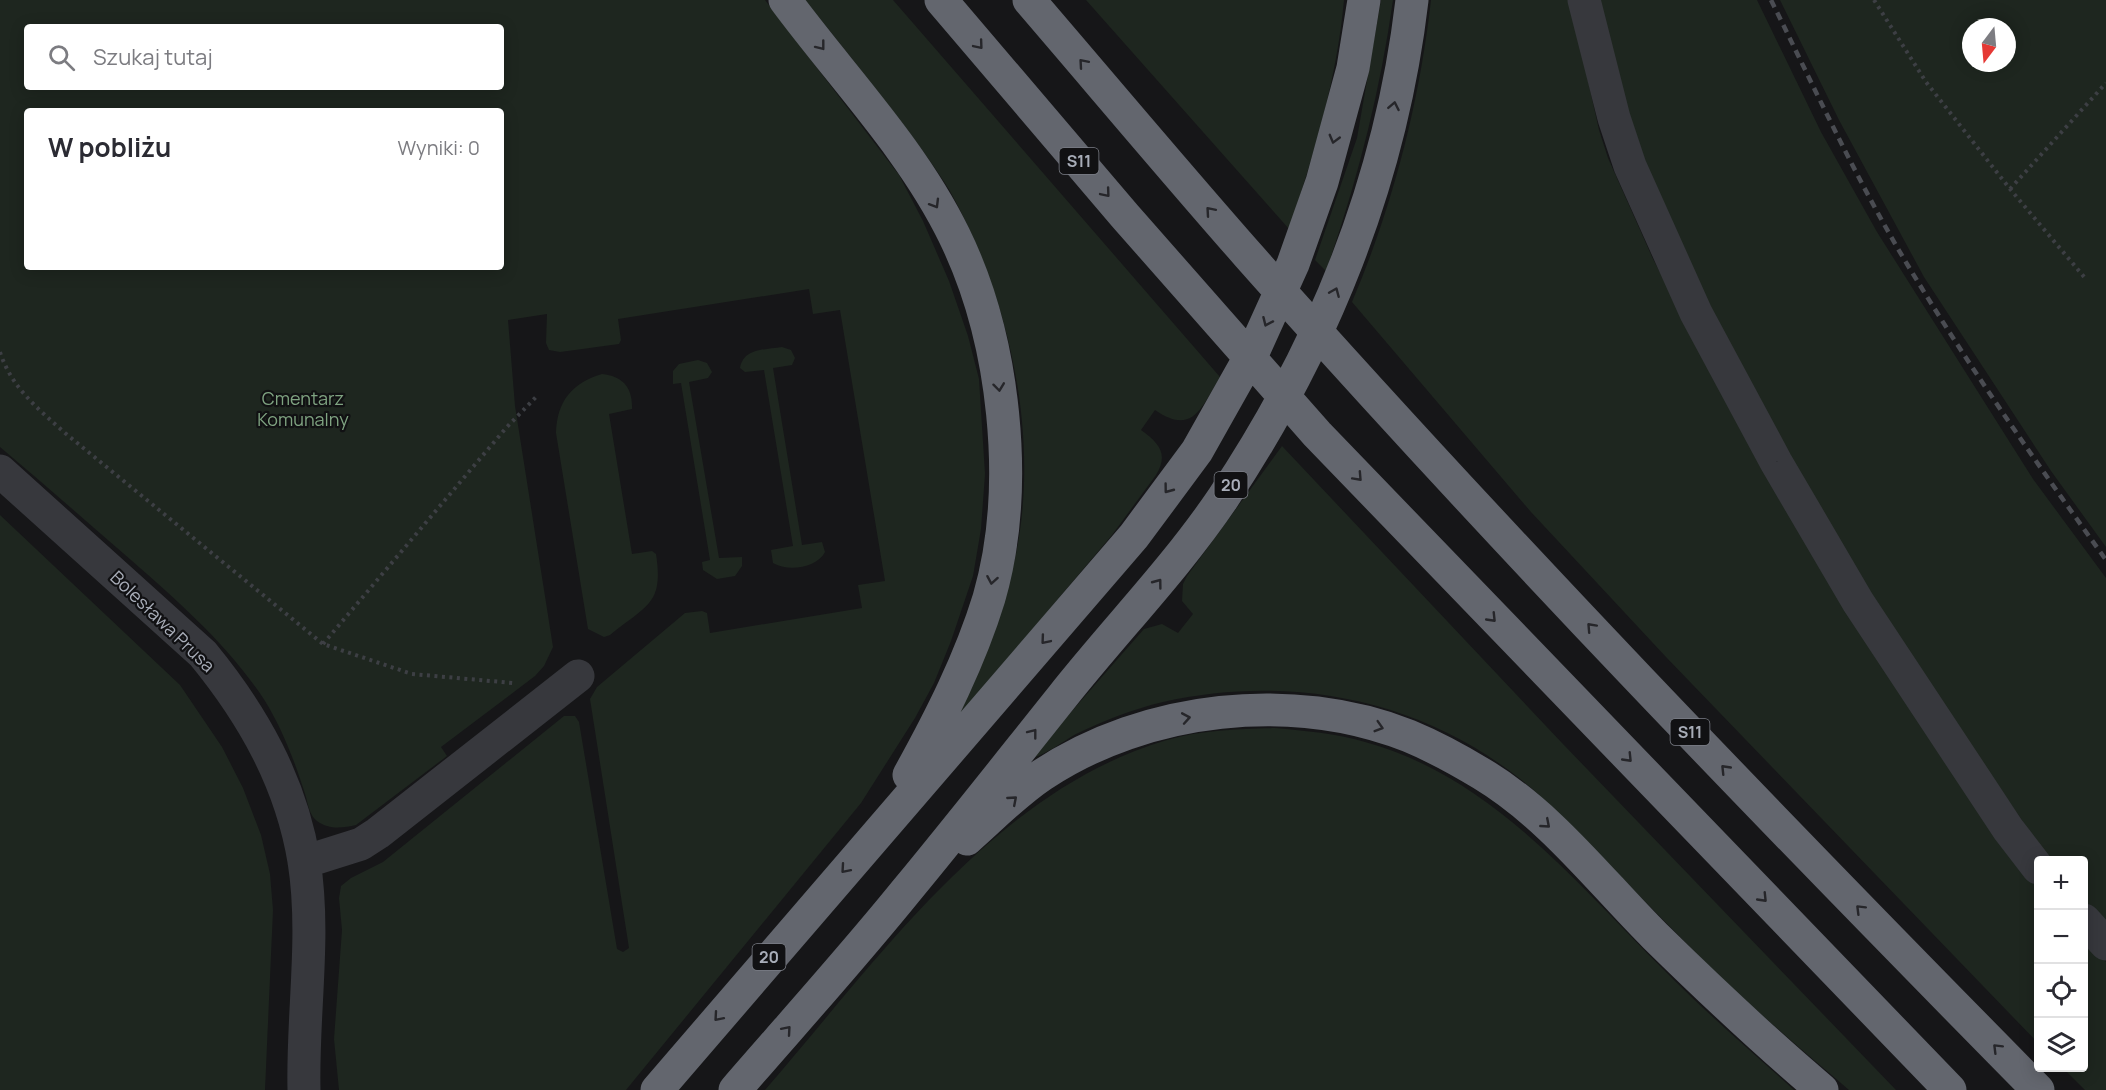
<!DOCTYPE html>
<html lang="pl">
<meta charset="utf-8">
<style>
:root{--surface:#fff;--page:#f7f7f7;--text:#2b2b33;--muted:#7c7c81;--line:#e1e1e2}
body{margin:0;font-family:Manrope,sans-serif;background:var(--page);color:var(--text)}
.controls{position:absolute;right:18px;bottom:18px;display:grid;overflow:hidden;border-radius:6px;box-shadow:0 3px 15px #0003}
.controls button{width:54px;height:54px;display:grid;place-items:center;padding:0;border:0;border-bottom:2px solid var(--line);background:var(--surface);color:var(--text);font:30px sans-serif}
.compass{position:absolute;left:1962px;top:18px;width:54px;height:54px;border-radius:50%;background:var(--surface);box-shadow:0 3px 15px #0003;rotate:196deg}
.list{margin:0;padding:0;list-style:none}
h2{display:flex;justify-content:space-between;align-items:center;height:78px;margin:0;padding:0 24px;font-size:26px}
h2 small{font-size:20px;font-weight:400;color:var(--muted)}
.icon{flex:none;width:33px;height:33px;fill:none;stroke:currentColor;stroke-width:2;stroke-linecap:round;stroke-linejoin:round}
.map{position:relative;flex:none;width:2106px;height:1090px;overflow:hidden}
.search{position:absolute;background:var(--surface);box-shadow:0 3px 15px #0003;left:24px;top:24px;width:480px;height:66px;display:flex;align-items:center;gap:15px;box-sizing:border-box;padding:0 21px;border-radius:6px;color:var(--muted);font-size:22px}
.panel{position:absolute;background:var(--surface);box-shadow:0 3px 15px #0003;left:24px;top:108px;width:480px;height:162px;border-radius:6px}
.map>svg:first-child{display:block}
.green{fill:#1e261f;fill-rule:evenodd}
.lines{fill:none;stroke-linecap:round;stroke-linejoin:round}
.path{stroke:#3d3f44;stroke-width:4;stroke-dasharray:3 4.5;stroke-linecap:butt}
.minor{stroke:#37383d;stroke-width:33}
.highway{stroke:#63666e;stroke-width:33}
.rail{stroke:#4a4c52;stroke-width:4.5;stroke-dasharray:8 6;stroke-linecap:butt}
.oneway{stroke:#26262a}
.labels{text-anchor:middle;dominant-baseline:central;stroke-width:4.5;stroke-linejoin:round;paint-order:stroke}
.shield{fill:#111113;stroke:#7b7e86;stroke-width:1.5}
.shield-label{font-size:16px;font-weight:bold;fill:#a8adb8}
.park-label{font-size:18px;fill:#7fa381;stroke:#111113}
.street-label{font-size:18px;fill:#a8adb8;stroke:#111113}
</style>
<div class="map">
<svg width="2106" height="1090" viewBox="0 0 2106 1090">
<rect width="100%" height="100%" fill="#161618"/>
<path class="green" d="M0,0H765L899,175L923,221L949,281L968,336L979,379L985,474L981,529L973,576L951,641L934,683L915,718L861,803L626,1090H339L334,1039L342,930L339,898L341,886L351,878L383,862L564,716H575L579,722L617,949L623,952L629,948L590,699L597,687L685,613L702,611L707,613L710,633L862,608L858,585L885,581L840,310L813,314L809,289L618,319L621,340L619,344L560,352L549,350L546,343L547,314L508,320L515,406L553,647L544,666L535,676L441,747L447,756L356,825C343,828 329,830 317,821C310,816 308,805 306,797C296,765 283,730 265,701C229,646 180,603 131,560C87,522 44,484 0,447ZM27,27H501V87H27ZM27,111H501V267H27Z
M805,0H893L1220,377C1201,408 1193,436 1155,410L1141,430C1159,443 1169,454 1156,475L1112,535L956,720C980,668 1001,618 1014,563C1042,441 1010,299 950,191C936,168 919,146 903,124C871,82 838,41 805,0Z
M1086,0H1344C1337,78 1314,155 1289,229Z
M1381,0H1393C1380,93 1357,182 1326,271L1315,260L1357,138Z
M1431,0H1570L1599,130L1608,158L1653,259L1743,432L2007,848L2038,886V1043L1666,657L1531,512L1352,302C1393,205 1419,105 1431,0Z
M1595,0H1757L1821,132L1877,232L2033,479L2106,578V926L2084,900V860H2049L1875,605L1746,384L1651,188Z
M1780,0H2106V547L2051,471L1924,277L1839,120ZM1971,27H2007V63H1971Z
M782,347L791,350L795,358L792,365L773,368L802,545L822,542L825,552C817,568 788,572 773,563L771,550L793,546L764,370L745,372L740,368C744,348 764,350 782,347Z
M698,360L707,363L712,372L708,378L689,382L719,558L742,557V566L735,576L717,579L703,570L702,562L710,560L681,383L673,384V371L679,364Z
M602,374C623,376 633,388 632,409L609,414L632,554L652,551L656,554C664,605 646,605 610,635L604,637L588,629L556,433C557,401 572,383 602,374Z
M1282,446L1562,743L1896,1090H1849C1795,1044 1739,997 1689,946C1656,913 1623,879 1590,845C1567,822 1545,798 1519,778C1417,698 1288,674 1163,702C1133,709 1103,721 1076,734C1062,742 1048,753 1033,758L1035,753L1144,629L1162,624L1178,633L1193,614L1182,601L1183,584L1187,576Z
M0,515L180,685L222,747L243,788L261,835L270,874L273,910L265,1090H0Z
M1275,728C1305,731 1336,733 1365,742C1492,777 1574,881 1664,970C1705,1012 1750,1050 1794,1090H765C878,960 994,791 1167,740C1202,730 1239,729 1275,728Z
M2084,938L2106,962V1090H2085L2063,1068H2084Z"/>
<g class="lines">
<path class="path" d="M1874,0L1926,82L2010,189L2085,278
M2010,189L2106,83
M0,352C11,387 38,409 65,433L323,644L412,674L513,683
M323,644L506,428L536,397"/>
<path class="minor" d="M1584,0L1614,118L1630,166L1696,313L1776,462L1858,602L2008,829L2038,868
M0,471L203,654C253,715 291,782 304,861C316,936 302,1015 304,1090
M304,862L361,844L378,833L578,676
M2084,920L2106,944"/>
<path class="highway" d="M785,0C842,77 912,149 954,235C1005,339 1021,487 989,598C970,660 940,719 909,775
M941,0L1125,216L1317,434L1950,1090
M1029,0C1102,85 1174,171 1248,255C1502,541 1769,817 2038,1090
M967,839C991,818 1015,793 1042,775C1146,706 1292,690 1409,736C1433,746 1459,760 1482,774C1550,815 1600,881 1655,936C1709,989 1764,1041 1822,1090
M657,1090L1134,536L1197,451L1255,348L1293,264L1322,182L1353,68L1364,0
M735,1090C792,1024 851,959 906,891C959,827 1010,762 1062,697C1115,630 1175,569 1223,498C1323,348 1391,180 1412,0"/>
<path class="rail" d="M1771,0C1818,95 1862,192 1918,282C1976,377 2041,469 2106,560"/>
</g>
<defs><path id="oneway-chevron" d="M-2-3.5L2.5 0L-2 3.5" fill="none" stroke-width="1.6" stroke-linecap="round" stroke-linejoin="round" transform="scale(1.5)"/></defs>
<g class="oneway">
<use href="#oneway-chevron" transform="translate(979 45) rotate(50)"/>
<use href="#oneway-chevron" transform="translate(821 46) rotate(52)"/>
<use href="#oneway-chevron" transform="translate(1083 63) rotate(-131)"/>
<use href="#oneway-chevron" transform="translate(1394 106) rotate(-79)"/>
<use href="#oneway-chevron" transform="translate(1334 139) rotate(105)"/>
<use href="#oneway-chevron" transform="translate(1106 193) rotate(50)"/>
<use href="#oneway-chevron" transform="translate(935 204) rotate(59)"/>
<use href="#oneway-chevron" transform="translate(1210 211) rotate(-131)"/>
<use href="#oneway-chevron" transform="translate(1335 292) rotate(-67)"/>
<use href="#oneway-chevron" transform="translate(1267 322) rotate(114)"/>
<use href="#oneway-chevron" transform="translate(999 387) rotate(83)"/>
<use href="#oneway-chevron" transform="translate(1358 477) rotate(47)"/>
<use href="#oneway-chevron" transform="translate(1168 489) rotate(127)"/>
<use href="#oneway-chevron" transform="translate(992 580) rotate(100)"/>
<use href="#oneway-chevron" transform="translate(1158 583) rotate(-53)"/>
<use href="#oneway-chevron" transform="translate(1492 618) rotate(46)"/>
<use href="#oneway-chevron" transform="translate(1591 627) rotate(-133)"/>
<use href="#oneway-chevron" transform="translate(1045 640) rotate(130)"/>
<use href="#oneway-chevron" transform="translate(1186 718) rotate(-10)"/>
<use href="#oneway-chevron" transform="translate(1379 727) rotate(17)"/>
<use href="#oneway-chevron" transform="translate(1033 733) rotate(-52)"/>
<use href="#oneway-chevron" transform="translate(1628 758) rotate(46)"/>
<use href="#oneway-chevron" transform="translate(1725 769) rotate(-134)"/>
<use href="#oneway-chevron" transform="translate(1013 800) rotate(-41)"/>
<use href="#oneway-chevron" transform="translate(1546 824) rotate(41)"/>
<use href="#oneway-chevron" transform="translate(845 869) rotate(131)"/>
<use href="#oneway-chevron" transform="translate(1763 898) rotate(46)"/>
<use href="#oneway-chevron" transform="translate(1860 909) rotate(-135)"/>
<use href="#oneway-chevron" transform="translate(718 1017) rotate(131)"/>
<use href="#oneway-chevron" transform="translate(787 1030) rotate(-49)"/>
<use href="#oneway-chevron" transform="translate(1997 1048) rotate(-135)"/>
</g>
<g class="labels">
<g class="shield">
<rect x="1059.5" y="148" width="39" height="26" rx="4.5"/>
<rect x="1214.5" y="472" width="33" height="26" rx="4.5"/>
<rect x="1670.5" y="719" width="39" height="26" rx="4.5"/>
<rect x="752.5" y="944" width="33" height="26" rx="4.5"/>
</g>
<g class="shield-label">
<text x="1079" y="161">S11</text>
<text x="1231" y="485">20</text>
<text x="1690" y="732">S11</text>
<text x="769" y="957">20</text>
</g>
<g class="park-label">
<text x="303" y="398">Cmentarz<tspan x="303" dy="21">Komunalny</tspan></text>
</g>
<g class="street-label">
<text transform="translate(163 621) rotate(44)">Bolesława Prusa</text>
</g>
</g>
</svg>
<div class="controls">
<button>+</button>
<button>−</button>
<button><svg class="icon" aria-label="locate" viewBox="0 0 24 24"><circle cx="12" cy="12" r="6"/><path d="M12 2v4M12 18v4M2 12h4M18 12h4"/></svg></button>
<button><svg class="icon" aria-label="layers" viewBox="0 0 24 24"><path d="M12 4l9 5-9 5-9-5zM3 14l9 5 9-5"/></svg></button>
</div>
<svg class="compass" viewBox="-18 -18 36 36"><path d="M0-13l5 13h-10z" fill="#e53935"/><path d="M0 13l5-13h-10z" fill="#7c7c81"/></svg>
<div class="search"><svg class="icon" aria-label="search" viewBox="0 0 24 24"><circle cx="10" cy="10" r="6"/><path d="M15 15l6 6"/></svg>Szukaj tutaj</div>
<section class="panel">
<h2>W pobliżu<small>Wyniki: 0</small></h2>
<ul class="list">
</ul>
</section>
</div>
